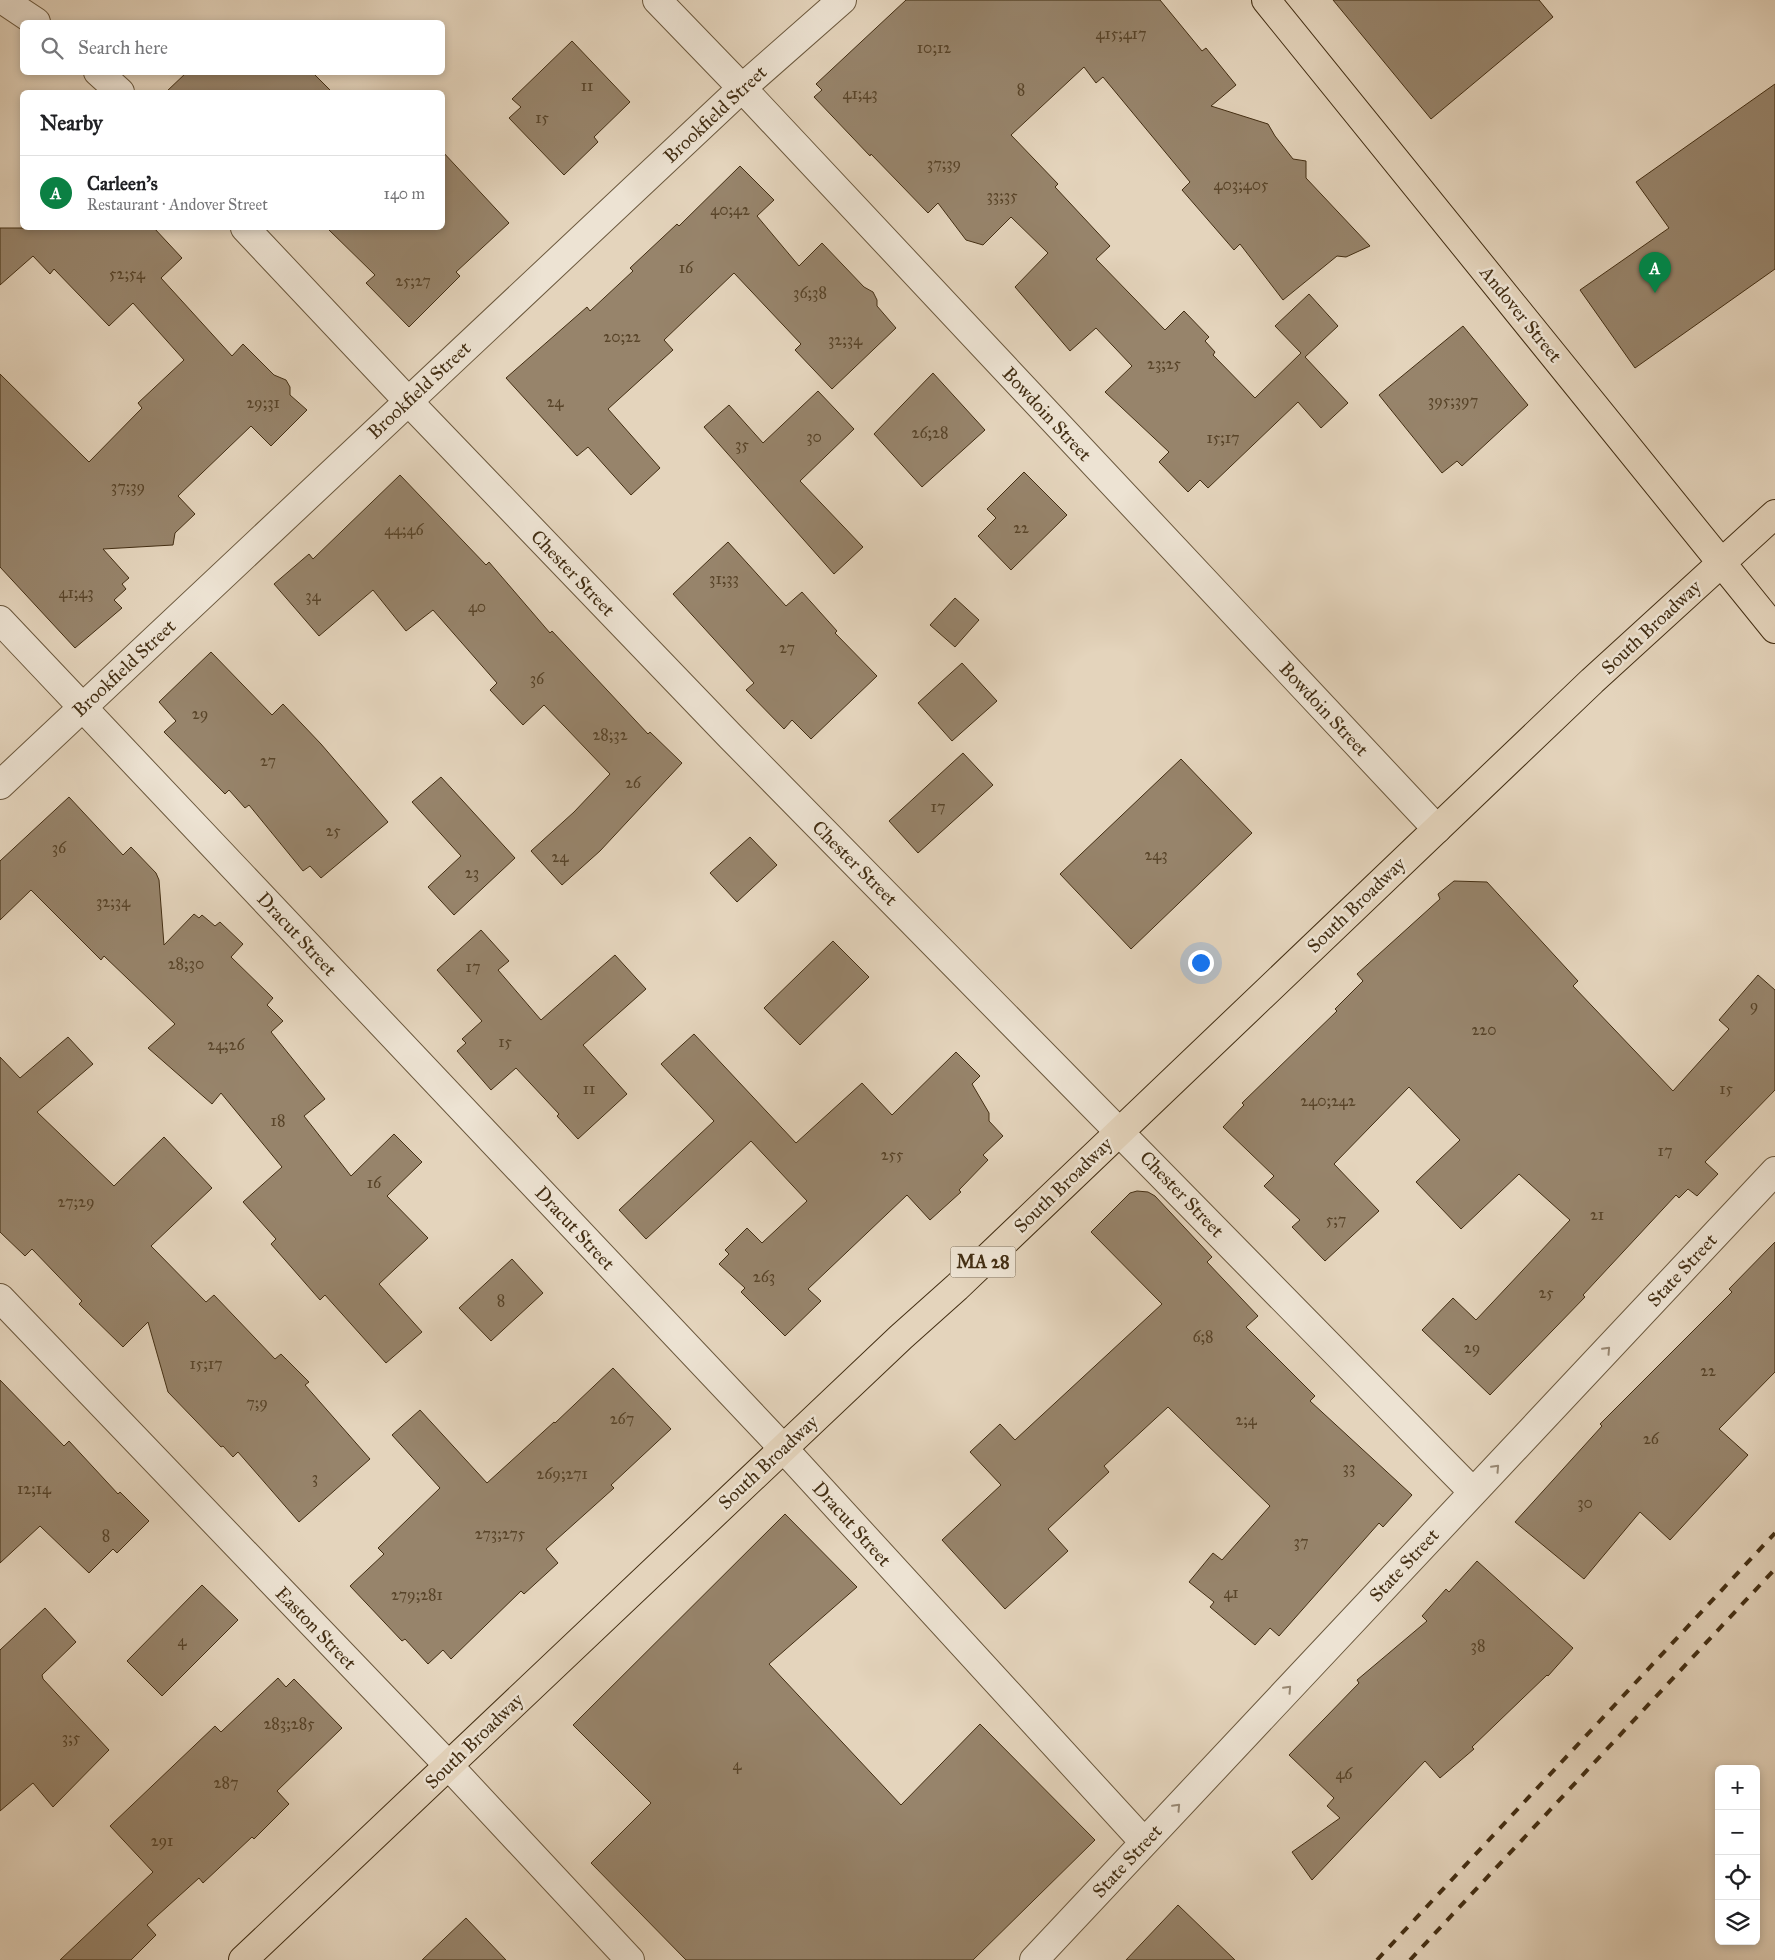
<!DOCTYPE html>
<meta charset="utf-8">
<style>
:root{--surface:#fff;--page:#f2f2f2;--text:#202124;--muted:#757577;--line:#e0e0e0;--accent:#0b8043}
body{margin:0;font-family:"IM FELL Great Primer",serif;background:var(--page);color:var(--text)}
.controls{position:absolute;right:15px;bottom:15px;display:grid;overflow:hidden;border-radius:8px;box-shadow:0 2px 8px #0003}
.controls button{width:45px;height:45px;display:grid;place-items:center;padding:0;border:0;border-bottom:1px solid var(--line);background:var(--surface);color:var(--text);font:25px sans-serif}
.you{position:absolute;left:1200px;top:962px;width:18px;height:18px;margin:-12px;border:4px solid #fff;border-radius:50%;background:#1a73e8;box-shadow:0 0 0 8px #1a73e833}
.badge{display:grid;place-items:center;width:32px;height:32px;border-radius:50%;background:var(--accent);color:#fff;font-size:16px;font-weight:700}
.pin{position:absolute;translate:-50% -41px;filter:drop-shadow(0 1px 2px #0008)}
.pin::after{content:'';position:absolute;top:26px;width:18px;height:15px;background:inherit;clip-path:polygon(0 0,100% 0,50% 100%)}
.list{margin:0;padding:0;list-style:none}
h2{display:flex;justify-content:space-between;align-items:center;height:65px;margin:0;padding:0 20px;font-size:21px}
h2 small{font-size:16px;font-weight:400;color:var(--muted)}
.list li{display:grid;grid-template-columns:32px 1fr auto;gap:15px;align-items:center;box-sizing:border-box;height:75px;padding:0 20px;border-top:1px solid var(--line)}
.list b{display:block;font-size:19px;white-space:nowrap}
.list p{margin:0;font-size:16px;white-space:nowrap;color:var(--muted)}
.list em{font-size:16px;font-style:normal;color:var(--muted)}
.icon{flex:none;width:28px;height:28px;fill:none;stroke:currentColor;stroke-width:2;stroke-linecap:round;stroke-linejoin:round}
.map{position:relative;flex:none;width:1775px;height:1960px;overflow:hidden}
.search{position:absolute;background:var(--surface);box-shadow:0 2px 8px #0003;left:20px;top:20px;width:425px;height:55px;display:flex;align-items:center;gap:12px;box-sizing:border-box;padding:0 18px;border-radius:8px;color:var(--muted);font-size:19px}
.panel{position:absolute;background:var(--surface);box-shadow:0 2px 8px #0003;left:20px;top:90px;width:425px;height:140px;border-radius:8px}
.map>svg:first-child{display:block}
.building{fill:#97846b;stroke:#432e13}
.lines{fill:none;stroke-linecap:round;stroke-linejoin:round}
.minor-casing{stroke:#6b583d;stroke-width:30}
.major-casing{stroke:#432e13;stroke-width:30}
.minor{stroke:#ede3d3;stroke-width:28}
.major{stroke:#e4d4bc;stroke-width:28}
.rail{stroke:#432e13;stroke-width:4;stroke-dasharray:9 9;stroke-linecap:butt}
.oneway{stroke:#988873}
.labels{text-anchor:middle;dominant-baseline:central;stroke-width:5;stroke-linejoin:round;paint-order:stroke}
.number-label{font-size:16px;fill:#584429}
.shield{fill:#ede3d3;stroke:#76644d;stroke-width:1}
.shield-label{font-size:18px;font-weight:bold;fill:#432e13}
.street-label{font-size:19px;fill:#432e13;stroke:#ede3d3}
</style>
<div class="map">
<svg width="1775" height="1960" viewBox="0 0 1775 1960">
<rect width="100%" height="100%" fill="#e4d4bc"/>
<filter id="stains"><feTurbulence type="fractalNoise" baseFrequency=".004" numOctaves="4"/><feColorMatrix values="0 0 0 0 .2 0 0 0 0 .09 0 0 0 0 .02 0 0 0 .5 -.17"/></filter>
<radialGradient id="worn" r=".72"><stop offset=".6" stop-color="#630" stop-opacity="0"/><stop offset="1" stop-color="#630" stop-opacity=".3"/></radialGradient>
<path class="building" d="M906,0H1160L1202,51L1206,48L1236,85L1211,106L1268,124L1275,136L1293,159L1306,161V178L1370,246L1346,257L1337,256L1283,300L1240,244L1234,250L1182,190L1190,182L1103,77L1096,83L1084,67L1011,135L1058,184L1055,187L1110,246L1096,259L1165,330L1184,311L1209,337L1205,341L1215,352L1213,355L1255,398L1301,353L1275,326L1309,294L1338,326L1305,357L1348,403L1321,428L1298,402L1208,488L1200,480L1188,492L1159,462L1169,452L1105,392L1132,366L1096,328L1070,351L1015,287L1048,253L1011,217L983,245L966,240L938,203L928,213L871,154L870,156L814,97L822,90L816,84Z
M1333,0H1539L1553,17L1431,119Z
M572,41L630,102L594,137L598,142L564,175L509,118L521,107L512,99Z
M187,72H312L332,92H166Z
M1775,84V269L1635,368L1580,290L1669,228L1636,182Z
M442,151L509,223L456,272L460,276L409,327L366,283L375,275L327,228H442Z
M740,166L774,200L757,216L799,266L822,243L864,287L873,292L877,300V306L896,328L832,389L795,350L801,344L734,273L664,340L673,350L608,409L660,468L631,495L588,447L577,456L506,378L587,307L590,311L633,271L630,268L677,224L679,226Z
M0,228H154L182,258L161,278L232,356L243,344L274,375L286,380L290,387V395L307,410L271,446L251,426L178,496L195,514L175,533L173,545L103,549L129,578L122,584L126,589L114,600L122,608L75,648L0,567V374L89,462L142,408L138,403L184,360L133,303L109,326L54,269L50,274L33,256L0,285Z
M1463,326L1528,405L1462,466L1457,461L1442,473L1379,395Z
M933,373L985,430L922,487L874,434Z
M818,391L854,429L800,481L863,547L834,574L704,427L729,405L763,443Z
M1024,472L1067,515L1011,570L978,536L996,518L987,509Z
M400,475L486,565L489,562L550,633L552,631L648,734L650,732L682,763L600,851L562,885L531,851L574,812L610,774L544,705L523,725L490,690L497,683L433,610L406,631L373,590L319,636L274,584L309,554L313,559Z
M728,542L786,606L802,592L837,631L835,633L877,676L811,739L792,720L784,729L746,690L754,683L673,594Z
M955,598L979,620L955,647L930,625Z
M211,652L272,715L283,704L321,744L388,822L321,878L310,866L303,871L249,805L245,808L229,790L225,794L164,732L176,721L159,702Z
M962,663L997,701L952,741L918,703Z
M963,753L993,785L918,853L889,821Z
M1181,759L1252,833L1131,949L1060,874Z
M441,777L515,858L454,915L428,887L461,856L412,802Z
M69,797L123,855L131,847L156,873L159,880L164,945L194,914L199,918L202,915L215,926L220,922L243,944L231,957L273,998L267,1005L283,1021L271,1032L325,1099L304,1116L351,1176L394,1134L422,1162L387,1196L428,1238L379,1284L422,1332L386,1363L325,1295L320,1300L271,1244L276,1239L243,1202L282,1167L221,1093L212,1104L148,1048L175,1024L104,956L101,960L31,890L0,920V861Z
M750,837L777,865L737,902L710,873Z
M1454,881L1487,882L1578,981L1573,986L1673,1091L1729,1029L1719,1020L1758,975L1775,990V1090L1705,1162L1718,1174L1697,1196L1688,1189L1679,1198L1676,1195L1583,1295L1585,1297L1490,1395L1422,1330L1453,1298L1476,1320L1570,1220L1519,1174L1461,1229L1416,1182L1460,1140L1409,1087L1334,1164L1379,1211L1325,1261L1292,1227L1300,1220L1264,1186L1274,1176L1223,1127L1244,1105L1242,1103L1337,1011L1335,1009L1363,981L1357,974L1440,899L1438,894Z
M481,930L509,961L498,970L541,1020L615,955L646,989L583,1045L627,1094L578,1139L557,1116L559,1114L516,1068L491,1090L457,1051L466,1043L462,1039L482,1021L437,970Z
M833,941L869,977L800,1045L764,1008Z
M694,1034L796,1143L862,1083L892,1115L956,1052L980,1076L972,1084L989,1113V1121L1003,1136L983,1155L988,1160L959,1190L961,1192L930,1220L907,1195L808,1289L821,1301L785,1336L741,1292L745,1288L719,1264L729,1254L725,1250L747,1228L762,1243L807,1201L751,1141L646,1239L619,1210L714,1121L661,1064Z
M68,1037L93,1064L37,1112L114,1186L164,1137L212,1188L151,1246L206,1302L214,1295L275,1359L281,1354L309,1382L305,1385L370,1459L299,1522L238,1452L233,1457L223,1446L221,1447L168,1392L148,1322L123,1347L79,1304L82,1301L32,1249L25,1256L0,1232V1057L20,1078Z
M1137,1191L1148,1192L1155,1196L1212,1257L1207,1262L1258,1316L1246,1327L1315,1396L1310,1401L1412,1495L1383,1527L1379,1523L1279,1636L1270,1628L1255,1645L1210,1607L1214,1602L1189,1582L1213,1553L1222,1560L1270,1506L1168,1407L1104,1466L1109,1472L1048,1529L1068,1551L1005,1609L942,1540L1001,1485L970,1452L1000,1424L1015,1440L1162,1304L1091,1232L1130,1193Z
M1775,1242V1372L1719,1429L1748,1455L1670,1540L1640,1512L1584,1579L1515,1522L1602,1426L1600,1424L1732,1292L1729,1289Z
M512,1259L543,1293L491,1341L459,1308Z
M613,1368L671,1429L611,1485L614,1488L546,1549L558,1563L524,1594L521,1591L451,1659L443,1650L428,1664L405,1639L402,1641L350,1586L384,1554L378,1548L440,1488L392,1435L420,1410L487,1483L554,1422L555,1423Z
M0,1380L64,1446L69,1441L118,1494L120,1492L149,1521L117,1553L113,1549L89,1573L40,1526L0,1563Z
M785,1514L857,1587L769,1664L901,1805L980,1724L1095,1840L973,1960H686L591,1863L651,1803L573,1725Z
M1477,1561L1573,1648L1548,1676L1547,1675L1472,1747L1474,1749L1440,1778L1425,1761L1312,1880L1292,1852L1340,1818L1327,1806L1334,1798L1289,1755L1359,1683L1357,1680L1427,1621L1422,1616L1446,1589L1449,1592Z
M202,1585L238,1620L162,1696L127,1661Z
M45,1608L76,1642L42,1675L43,1679L109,1750L53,1807L33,1783L0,1811V1650Z
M278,1678L286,1687L294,1679L342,1728L277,1791L289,1804L254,1839L252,1837L203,1883L199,1878L147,1925L156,1935L131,1960H60L153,1872L110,1826L215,1726L221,1732Z
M1178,1905L1235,1960H1126Z
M466,1918L506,1960H422Z"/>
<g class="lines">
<defs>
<path id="minor" d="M3,0L36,22
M657,0L742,88L1437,829
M98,72L120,92
M245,228L408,401L731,737L1473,1492
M0,620L783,1448L1144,1842
M0,785L742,88L842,0
M0,1298L448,1765L630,1960
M1034,1960L1775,1171"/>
<path id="major" d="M1266,0L1775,629
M243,1960L901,1337L957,1287L1592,681L1775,514"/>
</defs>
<use href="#minor" class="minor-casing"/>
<use href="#major" class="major-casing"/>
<use href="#minor" class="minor"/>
<use href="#major" class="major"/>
<path class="rail" d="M1377,1960L1775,1533
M1410,1960L1775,1569"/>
</g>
<defs><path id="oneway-chevron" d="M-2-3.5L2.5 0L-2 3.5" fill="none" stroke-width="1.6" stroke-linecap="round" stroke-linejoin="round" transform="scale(1.25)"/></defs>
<g class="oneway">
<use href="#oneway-chevron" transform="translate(1607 1350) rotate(-47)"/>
<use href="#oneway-chevron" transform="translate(1496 1468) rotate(-47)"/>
<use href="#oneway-chevron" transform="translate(1288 1689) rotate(-47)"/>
<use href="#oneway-chevron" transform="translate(1177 1807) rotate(-47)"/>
</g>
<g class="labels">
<g class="number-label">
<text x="1121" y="33">415;417</text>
<text x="934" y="47">10;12</text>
<text x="587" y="85">11</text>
<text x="1021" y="89">8</text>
<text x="860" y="93">41;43</text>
<text x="542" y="117">15</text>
<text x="944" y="163">37;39</text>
<text x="1241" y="184">403;405</text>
<text x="1002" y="195">33;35</text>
<text x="730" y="209">40;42</text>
<text x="686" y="267">16</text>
<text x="127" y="273">52;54</text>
<text x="413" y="280">25;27</text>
<text x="810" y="292">36;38</text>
<text x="622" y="336">20;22</text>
<text x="845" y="339">32;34</text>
<text x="1164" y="363">23;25</text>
<text x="1453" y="400">395;397</text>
<text x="555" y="401">24</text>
<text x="263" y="402">29;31</text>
<text x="930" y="432">26;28</text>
<text x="814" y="436">30</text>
<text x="1223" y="437">15;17</text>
<text x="742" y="444">35</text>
<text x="128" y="486">37;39</text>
<text x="1021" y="527">22</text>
<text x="404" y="529">44;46</text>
<text x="724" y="578">31;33</text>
<text x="76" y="592">41;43</text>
<text x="313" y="595">34</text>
<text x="477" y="606">40</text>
<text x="787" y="647">27</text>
<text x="537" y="678">36</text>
<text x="200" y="713">29</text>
<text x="610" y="734">28;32</text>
<text x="268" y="760">27</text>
<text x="633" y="782">26</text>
<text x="938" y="806">17</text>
<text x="333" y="830">25</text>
<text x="59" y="847">36</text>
<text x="1156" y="854">243</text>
<text x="560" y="856">24</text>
<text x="472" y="872">23</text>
<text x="113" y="901">32;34</text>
<text x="186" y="963">28;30</text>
<text x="473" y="966">17</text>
<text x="1754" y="1005">9</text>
<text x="1484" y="1029">220</text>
<text x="505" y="1041">15</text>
<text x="226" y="1044">24;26</text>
<text x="589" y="1088">11</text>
<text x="1726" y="1088">15</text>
<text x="1328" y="1100">240;242</text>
<text x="278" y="1120">18</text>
<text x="1665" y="1150">17</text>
<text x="892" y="1154">255</text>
<text x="374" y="1182">16</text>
<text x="76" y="1201">27;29</text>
<text x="1597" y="1214">21</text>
<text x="1336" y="1219">5;7</text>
<text x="764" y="1276">263</text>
<text x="1546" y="1292">25</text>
<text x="501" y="1300">8</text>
<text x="1203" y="1336">6;8</text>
<text x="1472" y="1347">29</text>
<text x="206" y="1363">15;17</text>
<text x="1708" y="1370">22</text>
<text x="257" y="1402">7;9</text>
<text x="622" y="1418">267</text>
<text x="1246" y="1419">2;4</text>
<text x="1651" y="1438">26</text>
<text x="1349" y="1467">33</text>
<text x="562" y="1473">269;271</text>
<text x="315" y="1477">3</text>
<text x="34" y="1488">12;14</text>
<text x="1585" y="1502">30</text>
<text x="500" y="1533">273;275</text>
<text x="106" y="1535">8</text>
<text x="1301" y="1541">37</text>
<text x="1231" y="1592">41</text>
<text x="417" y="1594">279;281</text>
<text x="182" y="1640">4</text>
<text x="1478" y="1645">38</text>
<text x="289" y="1723">283;285</text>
<text x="71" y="1737">3;5</text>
<text x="737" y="1764">4</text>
<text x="1344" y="1773">46</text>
<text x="226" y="1782">287</text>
<text x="162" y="1840">291</text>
</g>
<rect class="shield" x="950.5" y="1246.5" width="65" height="31" rx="4"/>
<g class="shield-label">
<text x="983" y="1262">MA 28</text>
</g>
<g class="street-label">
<text transform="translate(715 114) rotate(-43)">Brookfield Street</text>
<text transform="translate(1521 314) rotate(51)">Andover Street</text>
<text transform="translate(419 390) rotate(-43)">Brookfield Street</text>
<text transform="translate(1047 414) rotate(47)">Bowdoin Street</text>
<text transform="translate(573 573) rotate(46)">Chester Street</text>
<text transform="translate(1651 627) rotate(-43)">South Broadway</text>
<text transform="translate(124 668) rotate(-43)">Brookfield Street</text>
<text transform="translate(1324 709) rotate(47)">Bowdoin Street</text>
<text transform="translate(855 863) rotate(45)">Chester Street</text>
<text transform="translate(1356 905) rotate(-44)">South Broadway</text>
<text transform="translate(297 934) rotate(47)">Dracut Street</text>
<text transform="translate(1063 1185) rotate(-44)">South Broadway</text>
<text transform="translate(1182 1194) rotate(46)">Chester Street</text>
<text transform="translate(575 1228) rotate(47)">Dracut Street</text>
<text transform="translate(1682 1270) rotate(-47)">State Street</text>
<text transform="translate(768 1462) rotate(-43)">South Broadway</text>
<text transform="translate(852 1524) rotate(48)">Dracut Street</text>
<text transform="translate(1404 1565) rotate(-47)">State Street</text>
<text transform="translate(316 1628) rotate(46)">Easton Street</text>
<text transform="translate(474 1741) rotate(-44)">South Broadway</text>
<text transform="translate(1127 1861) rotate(-47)">State Street</text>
</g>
</g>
<rect width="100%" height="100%" filter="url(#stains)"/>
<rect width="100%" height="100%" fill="url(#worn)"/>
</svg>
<div class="controls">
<button>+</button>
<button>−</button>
<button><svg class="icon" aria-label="locate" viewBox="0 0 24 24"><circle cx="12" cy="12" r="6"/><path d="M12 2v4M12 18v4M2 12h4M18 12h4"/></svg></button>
<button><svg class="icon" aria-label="layers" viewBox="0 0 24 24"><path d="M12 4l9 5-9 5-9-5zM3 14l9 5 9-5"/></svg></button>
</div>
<div class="you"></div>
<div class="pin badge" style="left:1655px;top:293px">A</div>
<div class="search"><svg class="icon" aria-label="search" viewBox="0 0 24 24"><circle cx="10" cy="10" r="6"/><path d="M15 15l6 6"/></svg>Search here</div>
<section class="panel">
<h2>Nearby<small></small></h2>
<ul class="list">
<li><span class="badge">A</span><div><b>Carleen's</b><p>Restaurant · Andover Street</p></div><em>140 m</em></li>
</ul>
</section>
</div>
